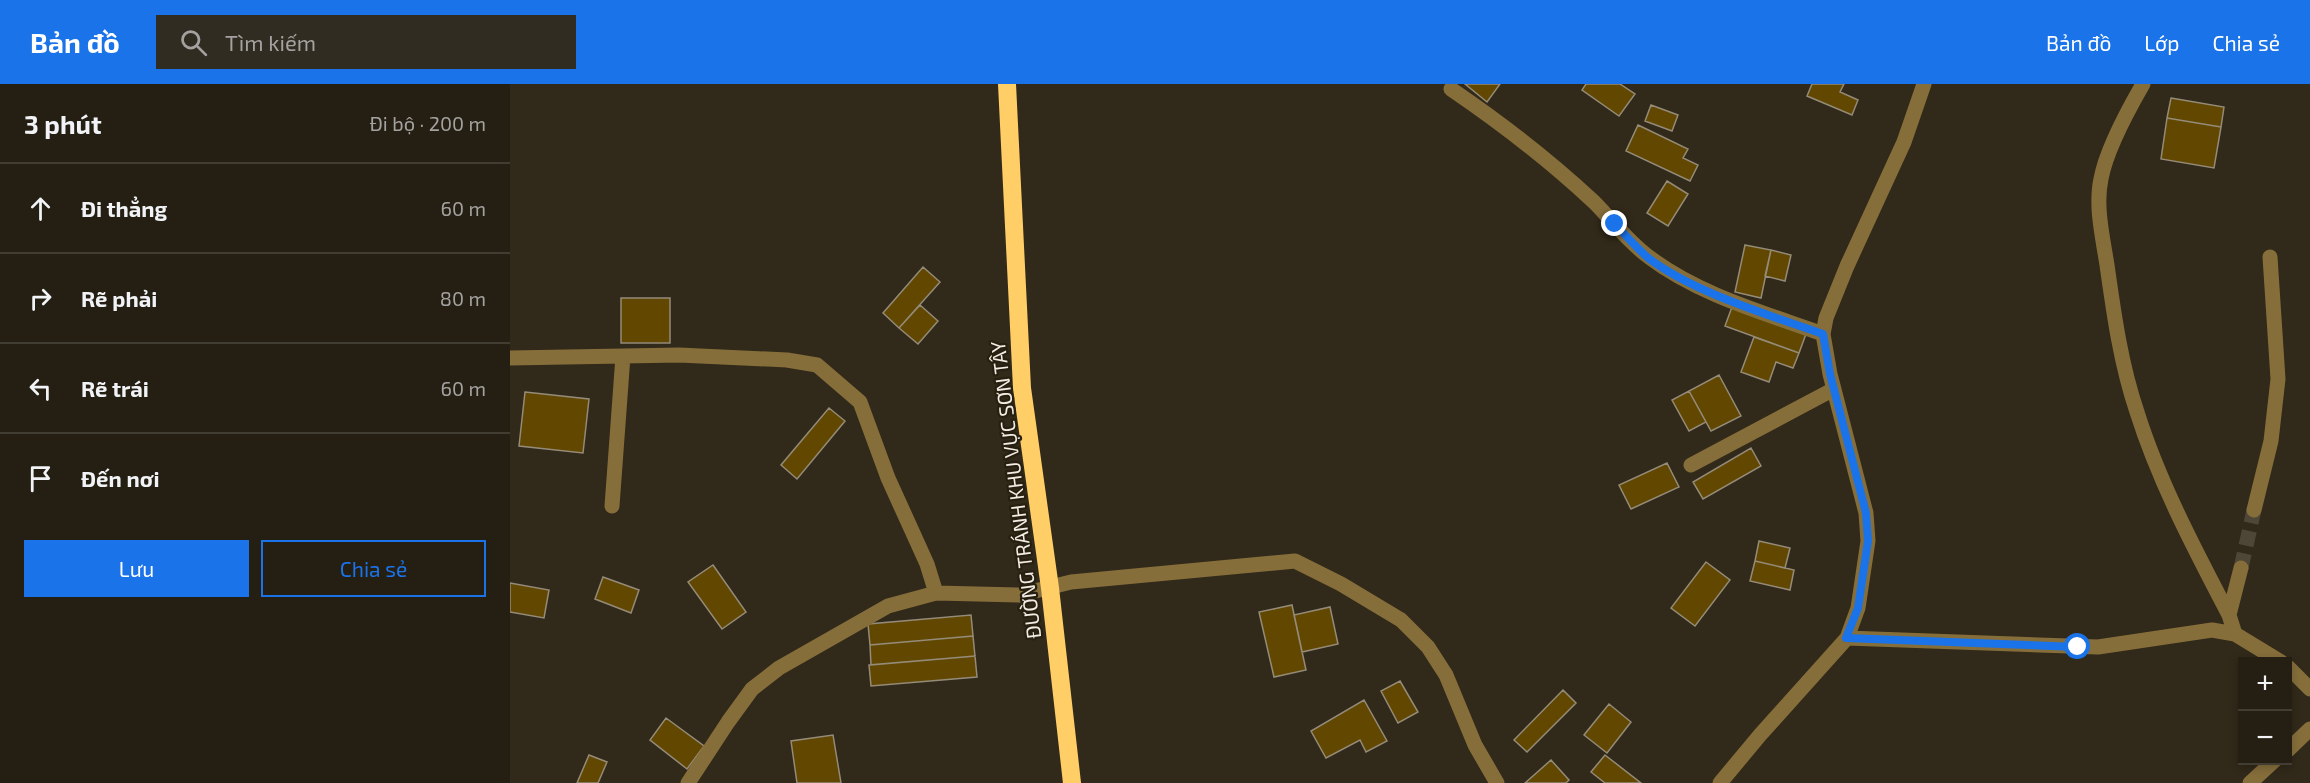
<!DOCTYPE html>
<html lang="vi">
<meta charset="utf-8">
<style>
:root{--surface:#251f13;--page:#312c21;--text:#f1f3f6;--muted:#a3a2a0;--line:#423d33;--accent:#1a73e8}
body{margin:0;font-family:"Exo 2",sans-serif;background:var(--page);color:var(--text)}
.controls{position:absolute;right:18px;bottom:18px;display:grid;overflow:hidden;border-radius:0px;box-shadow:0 3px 9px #0003}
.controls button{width:54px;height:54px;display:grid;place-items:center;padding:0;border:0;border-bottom:2px solid var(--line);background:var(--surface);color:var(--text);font:30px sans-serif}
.stop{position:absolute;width:18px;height:18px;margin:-14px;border:4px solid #1a73e8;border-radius:50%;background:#fff}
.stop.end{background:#1a73e8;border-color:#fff;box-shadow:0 2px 6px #0008}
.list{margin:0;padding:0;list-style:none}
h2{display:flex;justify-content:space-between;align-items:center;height:78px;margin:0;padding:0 24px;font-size:26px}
h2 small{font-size:20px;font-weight:400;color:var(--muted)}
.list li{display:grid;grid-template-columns:39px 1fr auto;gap:18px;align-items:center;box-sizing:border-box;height:90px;padding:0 24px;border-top:2px solid var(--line)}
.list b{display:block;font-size:22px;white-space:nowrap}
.list em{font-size:20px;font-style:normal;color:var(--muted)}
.actions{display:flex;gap:12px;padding:18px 24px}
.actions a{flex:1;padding:14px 0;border:2px solid var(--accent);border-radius:0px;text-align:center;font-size:21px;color:var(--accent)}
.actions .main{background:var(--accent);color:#fff}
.icon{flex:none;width:33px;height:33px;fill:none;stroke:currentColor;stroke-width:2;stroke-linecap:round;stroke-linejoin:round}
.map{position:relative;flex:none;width:1800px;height:699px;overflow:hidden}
header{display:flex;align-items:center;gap:36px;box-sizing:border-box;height:84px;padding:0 30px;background:var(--accent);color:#fff}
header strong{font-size:28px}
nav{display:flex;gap:33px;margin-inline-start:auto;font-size:21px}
.search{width:420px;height:54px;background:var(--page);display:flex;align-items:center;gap:15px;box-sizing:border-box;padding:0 21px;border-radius:0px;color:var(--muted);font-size:22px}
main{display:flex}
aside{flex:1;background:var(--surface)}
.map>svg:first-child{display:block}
.building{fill:#624701;stroke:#948b79;stroke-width:1.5}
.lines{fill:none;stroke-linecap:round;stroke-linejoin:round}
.minor-tunnel{stroke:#4e4637;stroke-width:15;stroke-dasharray:15 8;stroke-linecap:butt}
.minor{stroke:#866e3b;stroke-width:15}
.highway{stroke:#ffce66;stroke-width:18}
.route{stroke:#1a73e8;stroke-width:8}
.labels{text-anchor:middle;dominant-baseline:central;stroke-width:4.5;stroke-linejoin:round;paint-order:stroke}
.street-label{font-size:20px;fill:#f2ede3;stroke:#271f10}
</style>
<header>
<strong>Bản đồ</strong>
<div class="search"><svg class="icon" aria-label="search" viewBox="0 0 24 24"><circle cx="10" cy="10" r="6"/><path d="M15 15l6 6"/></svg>Tìm kiếm</div>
<nav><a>Bản đồ</a><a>Lớp</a><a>Chia sẻ</a></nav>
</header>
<main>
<aside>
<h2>3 phút<small>Đi bộ · 200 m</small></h2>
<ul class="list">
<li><svg class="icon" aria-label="ahead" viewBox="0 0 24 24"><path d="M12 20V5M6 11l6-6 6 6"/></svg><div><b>Đi thẳng</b></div><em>60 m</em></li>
<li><svg class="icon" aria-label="right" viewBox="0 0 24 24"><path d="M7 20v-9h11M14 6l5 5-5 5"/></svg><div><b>Rẽ phải</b></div><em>80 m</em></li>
<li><svg class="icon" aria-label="left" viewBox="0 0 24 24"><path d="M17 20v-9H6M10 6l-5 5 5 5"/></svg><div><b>Rẽ trái</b></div><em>60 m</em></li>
<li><svg class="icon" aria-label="arrive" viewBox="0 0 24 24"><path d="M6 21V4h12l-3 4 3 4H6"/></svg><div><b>Đến nơi</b></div></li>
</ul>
<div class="actions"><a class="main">Lưu</a><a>Chia sẻ</a></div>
</aside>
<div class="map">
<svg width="1800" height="699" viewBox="0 0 1800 699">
<rect width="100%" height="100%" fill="#312919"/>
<path class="building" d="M955,0H990L977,18Z
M1076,0H1110L1125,10L1109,32L1072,6Z
M1302,0H1334L1330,8L1348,16L1342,31L1297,12Z
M1661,14L1714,23L1711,43L1657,34Z
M1141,21L1168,31L1162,47L1135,37Z
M1657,34L1711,43L1704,84L1651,75Z
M1128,41L1178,65L1173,74L1188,81L1180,97L1116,67Z
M1157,97L1178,110L1158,142L1137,129Z
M1235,161L1261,166L1251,214L1225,208Z
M1261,166L1281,171L1275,197L1255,192Z
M413,183L430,198L389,244L373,229Z
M111,214H160V259H111Z
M410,221L428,237L408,260L389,244Z
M1222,223L1296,250L1289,269L1215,242Z
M1244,253L1289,269L1283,284L1266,278L1259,298L1231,288Z
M1209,291L1231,332L1201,347L1179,307Z
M1179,307L1196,338L1179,347L1162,316Z
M15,308L79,315L73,369L9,362Z
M319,324L335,337L287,395L271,381Z
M1241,364L1251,382L1193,415L1183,398Z
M1157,379L1169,403L1121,425L1109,401Z
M1249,457L1280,464L1275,484L1245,477Z
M1245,477L1284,486L1280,506L1240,497Z
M1196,478L1220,496L1185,542L1161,524Z
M203,481L236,528L212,545L178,498Z
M93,493L129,506L121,529L85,515Z
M0,499L39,506L34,534L0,528Z
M782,521L796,586L764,593L749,528Z
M820,523L828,560L792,568L784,531Z
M461,531L463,552L360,561L358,540Z
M463,552L465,572L361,581L360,561Z
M465,572L467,593L361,602L359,581Z
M890,597L908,628L888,639L871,607Z
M1053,606L1066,619L1017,668L1004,656Z
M854,616L877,657L856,668L850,656L816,674L801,647Z
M1099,620L1121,638L1097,669L1074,651Z
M156,634L194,662L177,685L140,656Z
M323,651L331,699H287L281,657Z
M79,671L97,678L88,699H67Z
M1095,671L1131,699H1095L1081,688Z
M1041,676L1059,696L1056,699H1015Z"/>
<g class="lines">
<path class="minor-tunnel" d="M1731,484L1744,426"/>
<path class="minor" d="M1633,0C1618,26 1596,67 1591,95C1585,122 1593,155 1597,181C1604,231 1611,281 1627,328C1649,398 1685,466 1719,531L1725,550
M941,5C991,39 1040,77 1084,118C1102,136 1118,158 1139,173C1189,211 1255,229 1313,250
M0,274L169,271L277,276L307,281L350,318L378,394L417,480L426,509L378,522L269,584L242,605L218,638L178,699
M1181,381L1324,305
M102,422L113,272
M1744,426L1761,357L1768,295L1760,173
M426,509L509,511L561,498L785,477L831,500L891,536L918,563L936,591L965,661L987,699
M1719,531L1731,484
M1337,554L1588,563L1702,546L1725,550L1771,578
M1778,583L1800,605
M1778,666L1800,645
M1210,699L1250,651L1337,554L1348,524L1358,457L1356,429L1320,290L1313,250L1316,234L1337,182L1394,58L1414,0
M1740,699L1765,676"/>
<path class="highway" d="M497,0L512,304L540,504L562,699"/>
</g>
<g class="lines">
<path class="route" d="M1105,140C1115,151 1126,163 1137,173C1182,208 1259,231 1313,250L1320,290L1356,429L1358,457L1348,524L1336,554L1568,563"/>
</g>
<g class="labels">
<g class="street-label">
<text transform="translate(505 406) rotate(-97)">ĐƯỜNG TRÁNH KHU VỰC SƠN TÂY</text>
</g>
</g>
</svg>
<div class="controls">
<button>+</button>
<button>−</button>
</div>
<div class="stop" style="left:1568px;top:563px"></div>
<div class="stop end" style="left:1105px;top:140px"></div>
</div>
</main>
